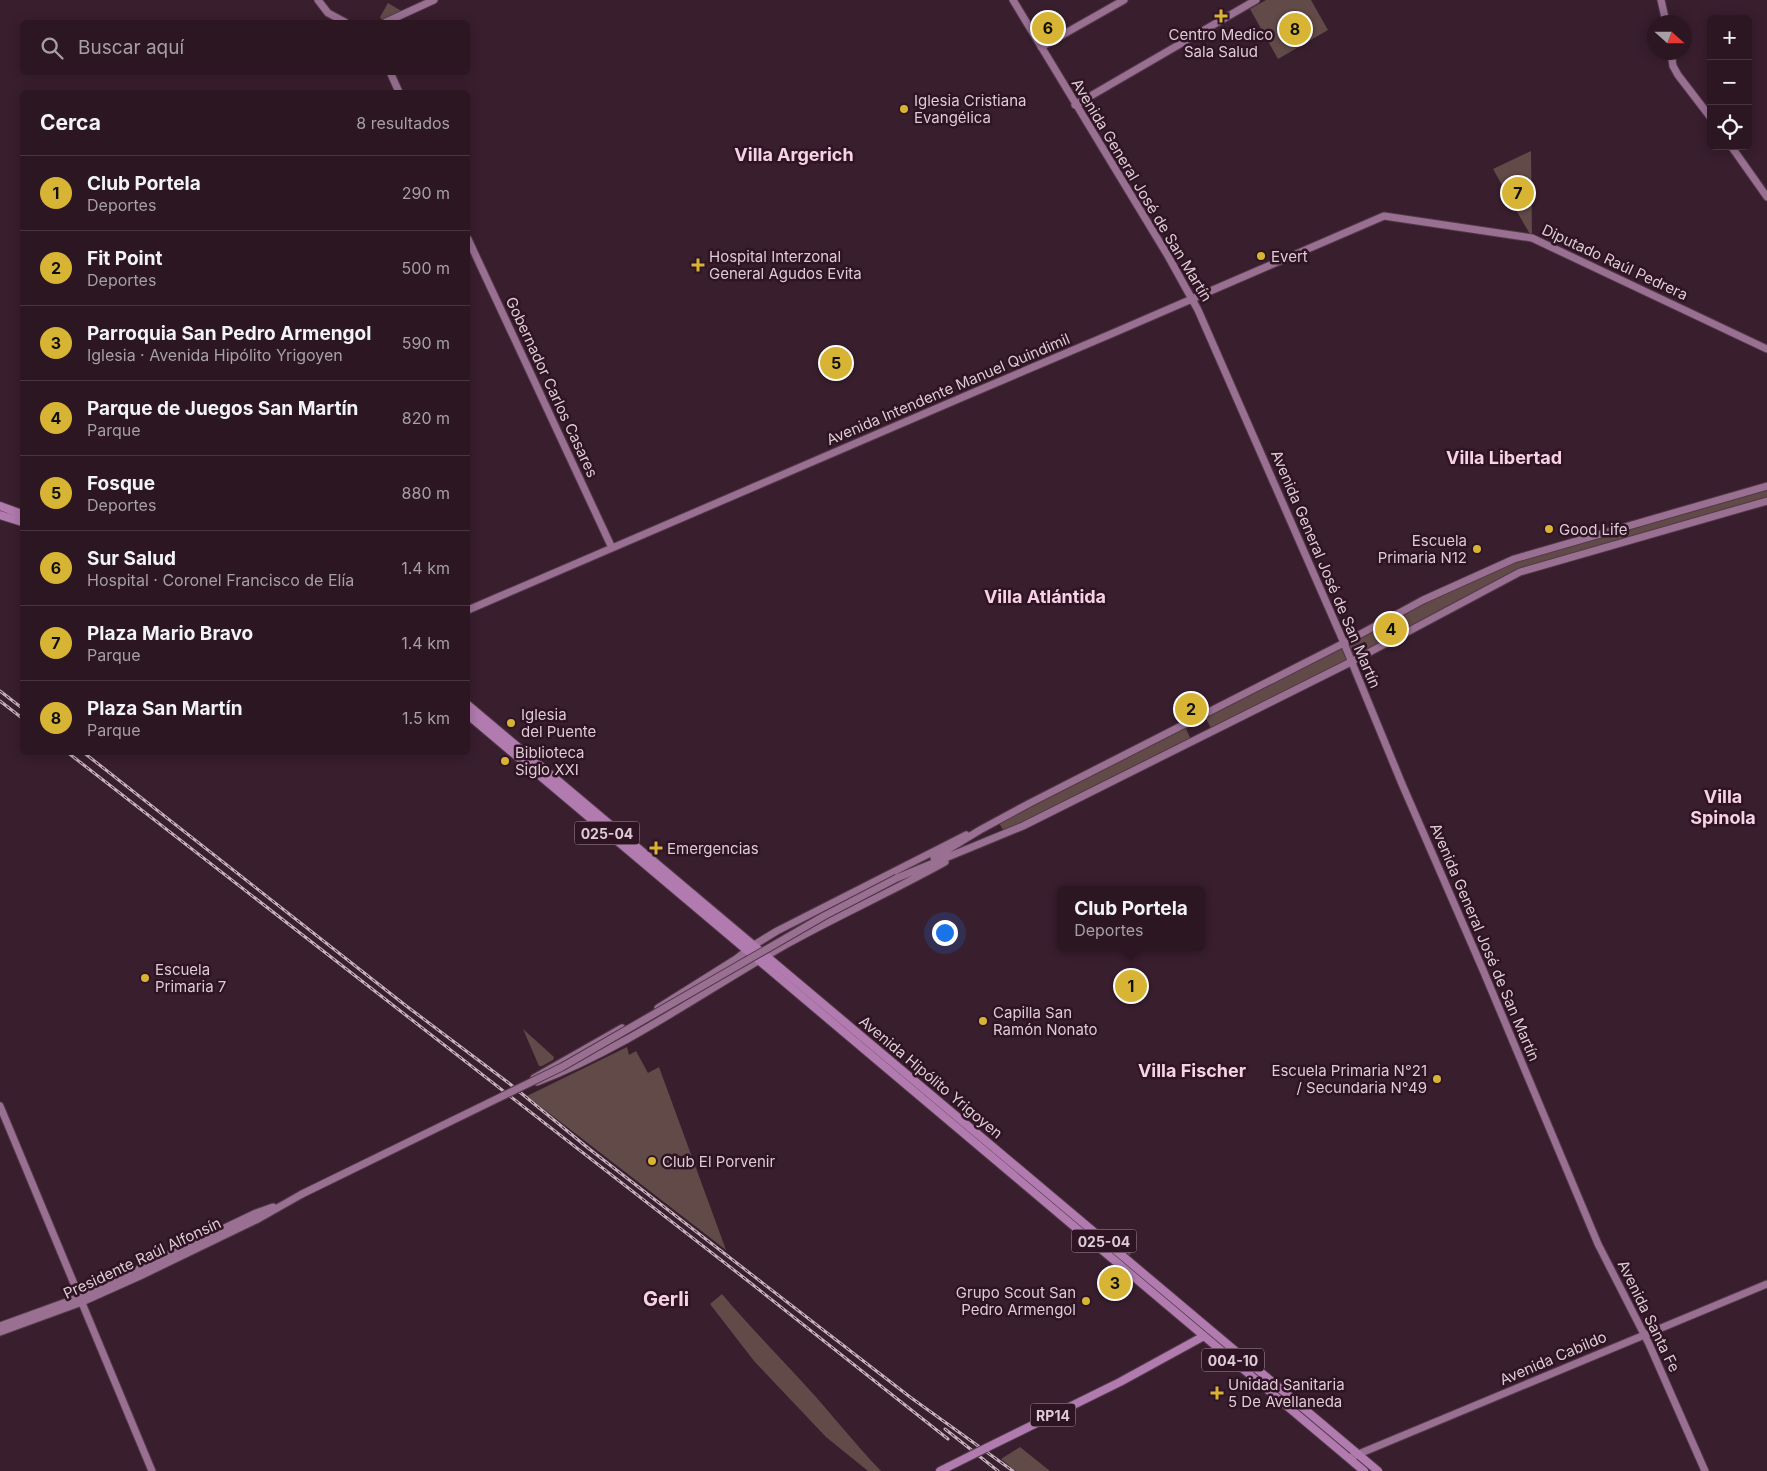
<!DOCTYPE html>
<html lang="es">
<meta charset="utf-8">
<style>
:root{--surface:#2b1622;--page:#331f2a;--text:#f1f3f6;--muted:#a69fa5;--line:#473540;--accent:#d8b434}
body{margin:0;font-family:Inter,sans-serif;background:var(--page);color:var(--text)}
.controls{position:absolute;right:15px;top:15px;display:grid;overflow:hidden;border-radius:8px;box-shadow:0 2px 12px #0003}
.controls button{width:45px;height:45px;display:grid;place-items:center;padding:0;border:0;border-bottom:1px solid var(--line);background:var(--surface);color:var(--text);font:25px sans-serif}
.compass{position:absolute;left:1647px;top:15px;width:45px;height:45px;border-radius:50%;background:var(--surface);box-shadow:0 2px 12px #0003;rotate:111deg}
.you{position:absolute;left:944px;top:932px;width:18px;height:18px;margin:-12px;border:4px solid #fff;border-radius:50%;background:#1a73e8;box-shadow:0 0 0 8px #1a73e833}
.badge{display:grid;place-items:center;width:32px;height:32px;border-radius:50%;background:var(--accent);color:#111;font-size:16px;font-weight:700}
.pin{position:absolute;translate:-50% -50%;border:2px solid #fff;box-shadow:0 1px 5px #0006}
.popup{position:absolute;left:1057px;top:886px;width:148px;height:65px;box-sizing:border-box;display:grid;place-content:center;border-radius:8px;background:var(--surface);filter:drop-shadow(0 1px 4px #0005);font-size:16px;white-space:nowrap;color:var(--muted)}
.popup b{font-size:19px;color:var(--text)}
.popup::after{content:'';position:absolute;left:50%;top:100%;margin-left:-10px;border:10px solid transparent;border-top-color:var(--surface)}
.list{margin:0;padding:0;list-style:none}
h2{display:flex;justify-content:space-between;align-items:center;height:65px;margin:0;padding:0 20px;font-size:21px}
h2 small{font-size:16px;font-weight:400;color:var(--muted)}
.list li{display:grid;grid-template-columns:32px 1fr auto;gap:15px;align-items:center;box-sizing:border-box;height:75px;padding:0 20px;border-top:1px solid var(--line)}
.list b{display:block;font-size:19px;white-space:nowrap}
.list p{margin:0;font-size:16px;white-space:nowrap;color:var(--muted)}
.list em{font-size:16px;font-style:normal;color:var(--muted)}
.icon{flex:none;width:28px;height:28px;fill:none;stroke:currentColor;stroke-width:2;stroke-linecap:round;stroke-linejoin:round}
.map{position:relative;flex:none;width:1767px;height:1471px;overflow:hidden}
.search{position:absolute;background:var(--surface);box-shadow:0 2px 12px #0003;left:20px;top:20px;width:450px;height:55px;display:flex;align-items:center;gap:12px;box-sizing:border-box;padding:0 18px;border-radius:8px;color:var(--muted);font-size:19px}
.panel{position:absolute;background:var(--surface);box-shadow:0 2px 12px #0003;left:20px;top:90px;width:450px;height:665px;border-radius:8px}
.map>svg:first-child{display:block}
.green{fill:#614a47}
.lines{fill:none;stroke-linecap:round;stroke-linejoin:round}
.secondary-casing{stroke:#513a48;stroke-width:9}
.primary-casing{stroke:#513a48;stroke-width:10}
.secondary{stroke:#996f92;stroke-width:7}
.primary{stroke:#b17baf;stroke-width:8}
.rail-casing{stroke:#c6b2bc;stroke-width:3}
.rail{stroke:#2f1524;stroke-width:1;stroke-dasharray:4;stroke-linecap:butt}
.secondary-bridge-casing{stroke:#513a48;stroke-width:9;stroke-linecap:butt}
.primary-bridge-casing{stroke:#513a48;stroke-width:10;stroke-linecap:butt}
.secondary-bridge{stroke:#996f92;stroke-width:7}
.primary-bridge{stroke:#b17baf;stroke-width:8}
.poi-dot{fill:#d8b434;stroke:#2f1524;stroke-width:2}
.labels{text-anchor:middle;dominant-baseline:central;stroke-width:5;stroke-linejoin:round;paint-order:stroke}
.shield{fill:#2f1524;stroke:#aa94a0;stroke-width:1}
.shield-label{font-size:14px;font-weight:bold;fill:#decbd5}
.poi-label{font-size:15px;fill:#decbd5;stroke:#2f1524;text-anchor:start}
.street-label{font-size:15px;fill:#decbd5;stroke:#2f1524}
.quarter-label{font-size:18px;font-weight:bold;fill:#f7d2e5;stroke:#2f1524}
.district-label{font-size:20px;font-weight:bold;fill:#f7d2e5;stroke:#2f1524}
</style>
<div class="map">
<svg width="1767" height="1471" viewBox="0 0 1767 1471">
<rect width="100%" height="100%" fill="#391e2e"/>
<path class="green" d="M1266,0H1311L1328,30L1278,59L1250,9Z
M388,3L403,12L384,20L381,19L380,17Z
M1531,151L1532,238L1493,169Z
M1767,486V501L1520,572L1212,730L1204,715L1423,600L1514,559Z
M1184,724L1191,740L1005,833L997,820Z
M523,1029L554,1057L553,1060L542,1066H539Z
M627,1047L629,1055L636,1051L648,1073L659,1067L726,1250L527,1096Z
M1121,1237L1131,1254L1128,1256L1114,1244L1115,1241Z
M722,1294C748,1325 777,1354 805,1385C831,1413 854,1443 881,1471H868L826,1437L754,1361L710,1304Z
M1020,1447L1050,1471H1016L1001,1459Z"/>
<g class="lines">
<defs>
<path id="secondary" d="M318,0L328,13L345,22
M1013,0L1168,256L1198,310L1341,636L1402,784L1483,970L1598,1244L1649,1344L1705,1471
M1661,0L1666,22
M386,22L434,0
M1041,47L1124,0
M1671,52L1673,66L1678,75L1711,118
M390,72L399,92
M1075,105L1256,0
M1731,146L1767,197
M468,239L612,548
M468,610L970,394L1111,334L1384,216L1532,238L1767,349
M934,858L980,830L1030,803L1344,643L1423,600L1514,559L1767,486
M897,878L1023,826L1351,662L1520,572L1767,501
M658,1008L736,959L754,945L777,931L966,835
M534,1078L622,1028
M537,1082C626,1048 704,991 787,944C839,915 893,891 945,862
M0,1106L152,1471
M0,1326L80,1297L256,1213L273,1207
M0,1332L82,1302L140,1276L258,1219L302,1194
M1349,1458L1767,1284"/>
<path id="primary" d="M0,506L22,514
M0,515L22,522
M468,705L1378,1471
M468,715L1364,1471
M986,1448L1120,1382L1204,1336
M940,1471L948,1467"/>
</defs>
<use href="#secondary" class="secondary-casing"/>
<use href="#primary" class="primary-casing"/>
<use href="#secondary" class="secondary"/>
<use href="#primary" class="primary"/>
<defs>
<path id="rail" d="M0,691L22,708
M0,701L22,718
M67,752L748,1281L948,1439
M83,752L405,1005L510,1084L588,1148L910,1397L1013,1471
M945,1429L998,1471"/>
</defs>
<use href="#rail" class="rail-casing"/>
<use href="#rail" class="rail"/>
<defs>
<path id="secondary-bridge" d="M302,1194L562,1067L824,916L897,878"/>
<path id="primary-bridge" d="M948,1467L986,1448"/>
</defs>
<use href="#secondary-bridge" class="secondary-bridge-casing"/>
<use href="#primary-bridge" class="primary-bridge-casing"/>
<use href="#secondary-bridge" class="secondary-bridge"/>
<use href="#primary-bridge" class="primary-bridge"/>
</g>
<g class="poi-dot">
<path d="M1218.5 8.5h5v5h5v5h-5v5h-5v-5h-5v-5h5z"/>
<circle cx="904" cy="109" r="5"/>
<circle cx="1261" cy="256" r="5"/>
<path d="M695.5 257.5h5v5h5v5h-5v5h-5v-5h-5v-5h5z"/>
<circle cx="1549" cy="529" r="5"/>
<circle cx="1477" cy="549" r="5"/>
<circle cx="511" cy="723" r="5"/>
<circle cx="505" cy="761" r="5"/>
<path d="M653.5 840.5h5v5h5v5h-5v5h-5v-5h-5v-5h5z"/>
<circle cx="145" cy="978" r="5"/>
<circle cx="983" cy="1021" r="5"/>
<circle cx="1437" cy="1079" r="5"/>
<circle cx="652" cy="1161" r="5"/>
<circle cx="1086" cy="1301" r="5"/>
<path d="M1214.5 1385.5h5v5h5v5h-5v5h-5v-5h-5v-5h5z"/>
</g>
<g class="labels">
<g class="shield">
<rect x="574.5" y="821.5" width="65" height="23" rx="4"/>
<rect x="1071.5" y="1229.5" width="65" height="23" rx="4"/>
<rect x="1202" y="1348.5" width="62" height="23" rx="4"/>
<rect x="1030.5" y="1403.5" width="45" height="23" rx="4"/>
</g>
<g class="shield-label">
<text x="607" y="833">025-04</text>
<text x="1104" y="1241">025-04</text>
<text x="1233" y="1360">004-10</text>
<text x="1053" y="1415">RP14</text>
</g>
<g class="poi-label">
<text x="1221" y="34" text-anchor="middle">Centro Medico<tspan x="1221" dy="17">Sala Salud</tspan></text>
<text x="914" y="100">Iglesia Cristiana<tspan x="914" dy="17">Evangélica</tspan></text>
<text x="709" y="256">Hospital Interzonal<tspan x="709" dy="17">General Agudos Evita</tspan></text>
<text x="1271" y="256">Evert</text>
<text x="1559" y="529">Good Life</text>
<text x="1467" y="540" text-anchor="end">Escuela<tspan x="1467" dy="17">Primaria N12</tspan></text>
<text x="521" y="714">Iglesia<tspan x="521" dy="17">del Puente</tspan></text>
<text x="515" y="752">Biblioteca<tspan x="515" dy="17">Siglo XXI</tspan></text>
<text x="667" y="848">Emergencias</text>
<text x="155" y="969">Escuela<tspan x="155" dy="17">Primaria 7</tspan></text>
<text x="993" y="1012">Capilla San<tspan x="993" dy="17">Ramón Nonato</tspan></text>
<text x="1427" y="1070" text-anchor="end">Escuela Primaria N°21<tspan x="1427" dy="17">/ Secundaria N°49</tspan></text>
<text x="662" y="1161">Club El Porvenir</text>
<text x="1076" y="1292" text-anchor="end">Grupo Scout San<tspan x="1076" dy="17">Pedro Armengol</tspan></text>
<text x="1228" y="1384">Unidad Sanitaria<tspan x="1228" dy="17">5 De Avellaneda</tspan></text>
</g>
<g class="street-label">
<text transform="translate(1142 190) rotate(59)">Avenida General José de San Martín</text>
<text transform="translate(1615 262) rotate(25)">Diputado Raúl Pedrera</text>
<text transform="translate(552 387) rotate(65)">Gobernador Carlos Casares</text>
<text transform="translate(948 389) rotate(-23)">Avenida Intendente Manuel Quindimil</text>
<text transform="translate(1326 569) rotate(67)">Avenida General José de San Martín</text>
<text transform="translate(1485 942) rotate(67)">Avenida General José de San Martín</text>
<text transform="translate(931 1077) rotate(40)">Avenida Hipólito Yrigoyen</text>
<text transform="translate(142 1258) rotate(-25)">Presidente Raúl Alfonsín</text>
<text transform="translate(1649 1316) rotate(64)">Avenida Santa Fe</text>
<text transform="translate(1553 1358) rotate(-23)">Avenida Cabildo</text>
</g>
<g class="quarter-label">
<text x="794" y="154">Villa Argerich</text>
<text x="1504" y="457">Villa Libertad</text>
<text x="1045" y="596">Villa Atlántida</text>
<text x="1723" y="796">Villa<tspan x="1723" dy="21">Spinola</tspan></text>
<text x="1192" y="1070">Villa Fischer</text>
</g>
<g class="district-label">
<text x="666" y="1299">Gerli</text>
</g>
</g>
</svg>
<div class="controls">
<button>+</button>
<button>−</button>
<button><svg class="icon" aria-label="locate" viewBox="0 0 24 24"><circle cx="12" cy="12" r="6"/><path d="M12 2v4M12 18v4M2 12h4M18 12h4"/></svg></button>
</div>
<svg class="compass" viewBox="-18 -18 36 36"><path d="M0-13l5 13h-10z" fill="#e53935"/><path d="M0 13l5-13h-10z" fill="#a69fa5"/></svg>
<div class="you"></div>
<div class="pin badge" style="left:1131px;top:986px">1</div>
<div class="popup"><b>Club Portela</b>Deportes</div>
<div class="pin badge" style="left:1191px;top:709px">2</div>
<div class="pin badge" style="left:1115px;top:1283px">3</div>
<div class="pin badge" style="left:1391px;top:629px">4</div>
<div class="pin badge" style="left:836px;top:363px">5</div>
<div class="pin badge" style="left:1048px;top:28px">6</div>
<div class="pin badge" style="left:1518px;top:193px">7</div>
<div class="pin badge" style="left:1295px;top:29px">8</div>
<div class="search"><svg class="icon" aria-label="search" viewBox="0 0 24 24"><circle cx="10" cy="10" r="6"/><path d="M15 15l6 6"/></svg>Buscar aquí</div>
<section class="panel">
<h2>Cerca<small>8 resultados</small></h2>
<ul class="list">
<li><span class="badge">1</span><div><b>Club Portela</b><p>Deportes</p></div><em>290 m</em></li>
<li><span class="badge">2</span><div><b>Fit Point</b><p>Deportes</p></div><em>500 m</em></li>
<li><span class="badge">3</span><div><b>Parroquia San Pedro Armengol</b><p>Iglesia · Avenida Hipólito Yrigoyen</p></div><em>590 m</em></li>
<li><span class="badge">4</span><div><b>Parque de Juegos San Martín</b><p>Parque</p></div><em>820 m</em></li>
<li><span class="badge">5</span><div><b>Fosque</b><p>Deportes</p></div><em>880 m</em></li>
<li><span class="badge">6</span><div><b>Sur Salud</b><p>Hospital · Coronel Francisco de Elía</p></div><em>1.4 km</em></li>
<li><span class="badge">7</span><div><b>Plaza Mario Bravo</b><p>Parque</p></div><em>1.4 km</em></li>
<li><span class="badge">8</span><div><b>Plaza San Martín</b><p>Parque</p></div><em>1.5 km</em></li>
</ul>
</section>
</div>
